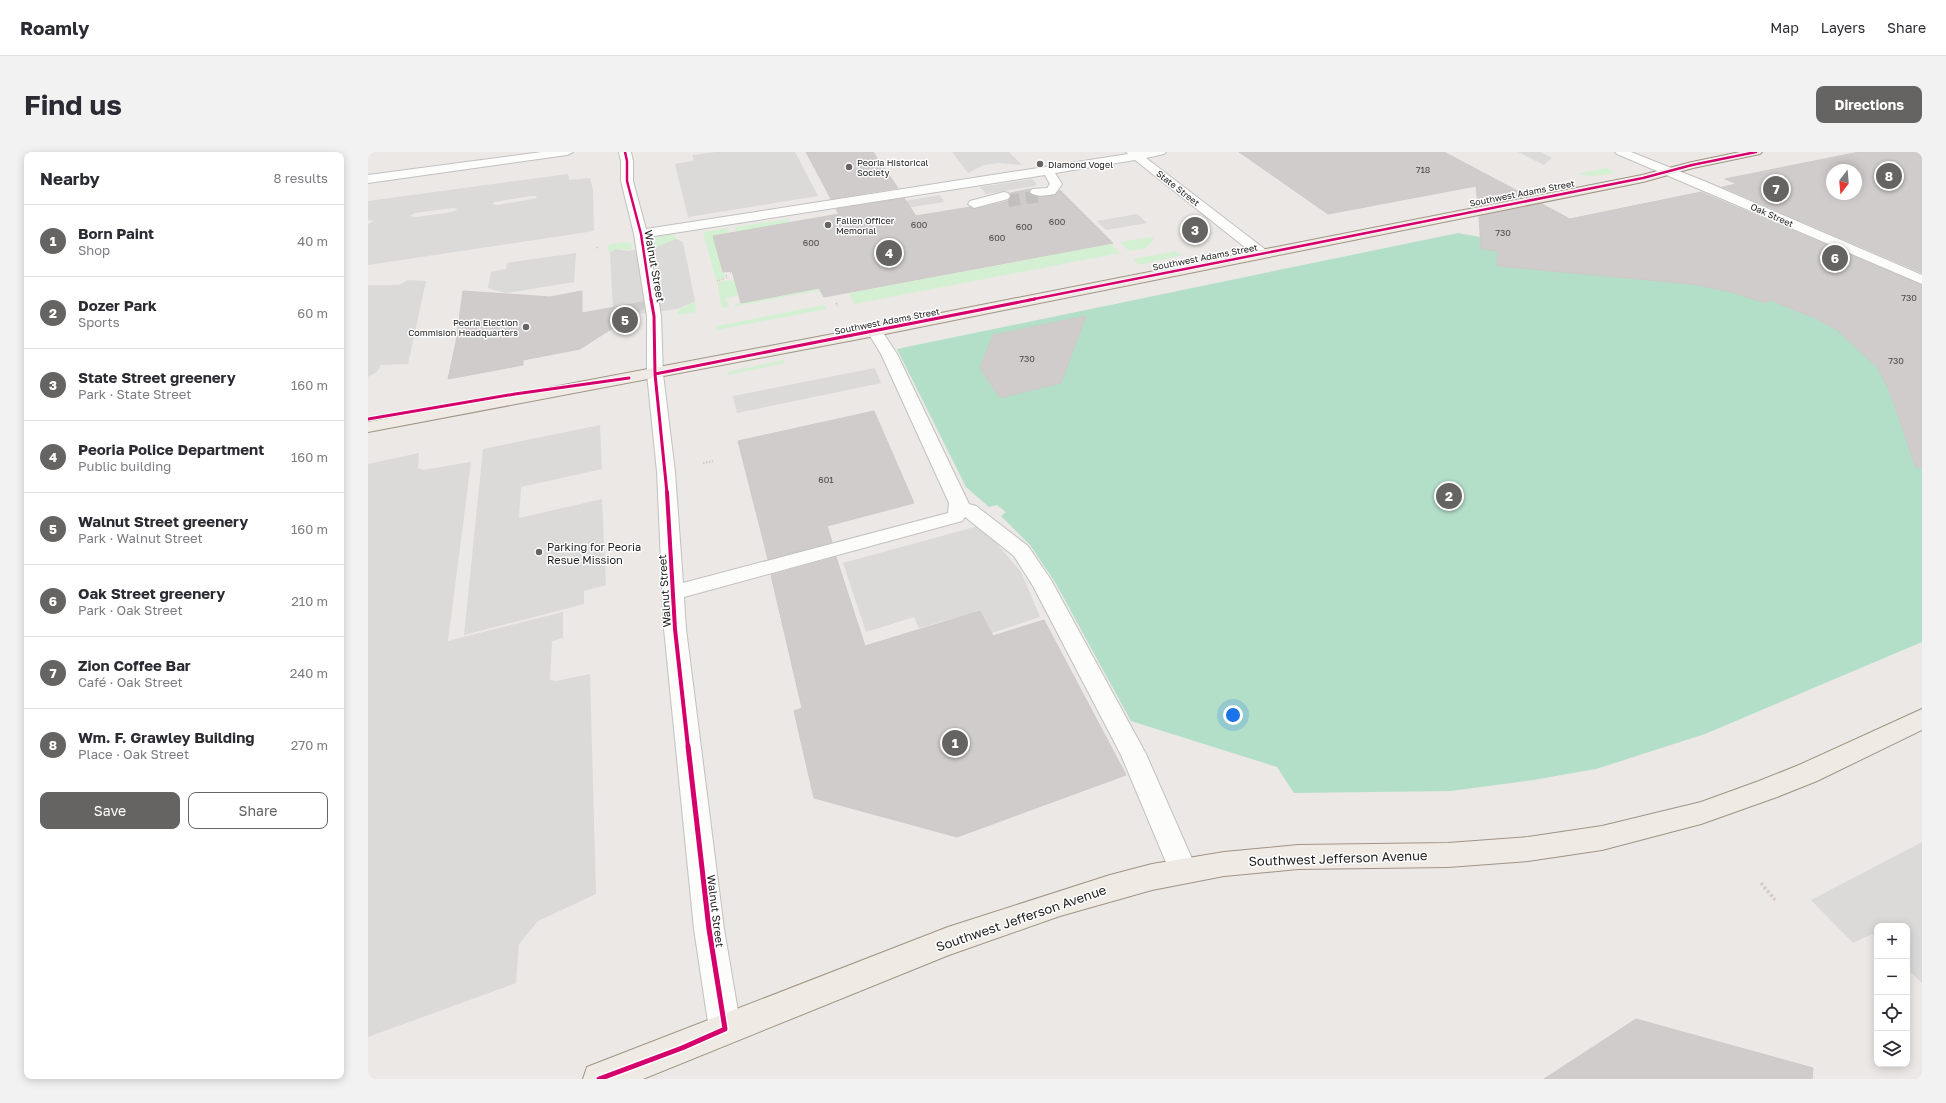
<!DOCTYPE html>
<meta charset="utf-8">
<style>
:root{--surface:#fff;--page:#f2f2f3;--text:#2b2b33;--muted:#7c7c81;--line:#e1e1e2;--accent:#656463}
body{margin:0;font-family:"Golos Text",sans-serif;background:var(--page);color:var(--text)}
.controls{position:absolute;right:12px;bottom:12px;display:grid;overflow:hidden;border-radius:8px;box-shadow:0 2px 10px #0003}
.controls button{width:36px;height:36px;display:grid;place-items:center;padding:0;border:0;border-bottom:1px solid var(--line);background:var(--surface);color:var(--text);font:20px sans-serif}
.compass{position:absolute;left:1458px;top:12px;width:36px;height:36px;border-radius:50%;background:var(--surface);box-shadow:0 2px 10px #0003;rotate:196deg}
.you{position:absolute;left:865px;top:563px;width:14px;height:14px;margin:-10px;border:3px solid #fff;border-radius:50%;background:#1a73e8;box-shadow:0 0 0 6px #1a73e833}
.badge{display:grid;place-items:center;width:26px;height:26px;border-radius:50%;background:var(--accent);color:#fff;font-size:13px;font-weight:700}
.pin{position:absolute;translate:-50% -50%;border:2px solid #fff;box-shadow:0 1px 4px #0006}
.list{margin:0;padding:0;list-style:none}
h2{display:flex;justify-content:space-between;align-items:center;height:52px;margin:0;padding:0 16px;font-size:17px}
h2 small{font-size:13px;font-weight:400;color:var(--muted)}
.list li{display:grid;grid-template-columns:26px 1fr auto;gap:12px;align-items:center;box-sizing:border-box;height:72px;padding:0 16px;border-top:1px solid var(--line)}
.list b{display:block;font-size:15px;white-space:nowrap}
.list p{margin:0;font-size:13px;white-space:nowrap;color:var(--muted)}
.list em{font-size:13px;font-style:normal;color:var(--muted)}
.actions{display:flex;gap:8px;padding:12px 16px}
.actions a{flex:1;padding:9px 0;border:1px solid var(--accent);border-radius:8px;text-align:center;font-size:14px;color:var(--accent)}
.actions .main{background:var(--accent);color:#fff}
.icon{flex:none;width:22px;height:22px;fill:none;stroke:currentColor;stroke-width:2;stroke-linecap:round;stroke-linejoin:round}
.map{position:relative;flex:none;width:1554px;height:927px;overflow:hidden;border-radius:8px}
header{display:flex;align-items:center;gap:24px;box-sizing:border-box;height:56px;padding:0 20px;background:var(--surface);border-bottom:1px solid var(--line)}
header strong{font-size:19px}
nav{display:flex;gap:22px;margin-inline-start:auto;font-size:14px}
.intro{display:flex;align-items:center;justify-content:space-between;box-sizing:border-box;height:96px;padding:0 24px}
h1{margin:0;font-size:28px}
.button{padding:10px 18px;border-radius:8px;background:var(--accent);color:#fff;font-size:14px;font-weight:700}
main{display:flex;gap:24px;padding:0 24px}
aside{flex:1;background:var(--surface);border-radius:8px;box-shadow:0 2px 10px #0003}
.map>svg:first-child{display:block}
.park{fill:#d4f0d2}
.pitch{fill:#b3dfc9}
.parking{fill:#dbdad9;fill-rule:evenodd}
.building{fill:#d0cccb;stroke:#cecac7;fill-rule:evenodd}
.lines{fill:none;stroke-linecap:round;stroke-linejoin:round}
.minor-tunnel{stroke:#c2bfbd;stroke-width:12;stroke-dasharray:12 6;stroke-linecap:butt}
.minor-casing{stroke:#c2c1c0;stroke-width:2}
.major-casing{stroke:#a09484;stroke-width:2}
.path-far2{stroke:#d4c7c6;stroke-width:1.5;stroke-dasharray:1 1;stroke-linecap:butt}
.path-far1{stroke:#d4c7c6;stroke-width:2;stroke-dasharray:1.5 1.5;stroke-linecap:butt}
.path{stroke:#d4c7c6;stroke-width:3.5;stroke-dasharray:2.5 2.5;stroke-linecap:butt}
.minor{fill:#fcfcfb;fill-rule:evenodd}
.major{fill:#efeae4;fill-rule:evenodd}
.cycleway-far3-casing{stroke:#fff;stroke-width:4}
.cycleway-far2-casing{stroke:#fff;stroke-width:5}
.cycleway-far1-casing{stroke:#fff;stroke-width:6}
.cycleway-casing{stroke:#fff;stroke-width:8}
.cycleway-far3{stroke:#d6006c;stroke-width:2.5}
.cycleway-far2{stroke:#d6006c;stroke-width:3}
.cycleway-far1{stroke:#d6006c;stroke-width:4}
.cycleway{stroke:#d6006c;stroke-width:5}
.poi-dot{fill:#656463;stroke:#fff;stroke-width:1.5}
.labels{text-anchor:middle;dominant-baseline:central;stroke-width:3;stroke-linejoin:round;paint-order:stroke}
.far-poi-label{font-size:9px;fill:#1d1d1d;stroke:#fff;text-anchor:start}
.number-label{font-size:9px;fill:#4a4948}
.far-street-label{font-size:9px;fill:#1d1d1d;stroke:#fff}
.street-label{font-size:11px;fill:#1d1d1d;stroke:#fff}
.poi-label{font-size:11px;fill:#1d1d1d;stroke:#fff;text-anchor:start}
.near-street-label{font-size:13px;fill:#1d1d1d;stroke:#fff}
</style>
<header>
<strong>Roamly</strong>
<nav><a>Map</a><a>Layers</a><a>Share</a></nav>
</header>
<div class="intro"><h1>Find us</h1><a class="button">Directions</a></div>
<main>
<aside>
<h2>Nearby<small>8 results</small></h2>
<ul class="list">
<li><span class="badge">1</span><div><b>Born Paint</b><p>Shop</p></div><em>40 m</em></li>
<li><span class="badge">2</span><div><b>Dozer Park</b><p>Sports</p></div><em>60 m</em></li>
<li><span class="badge">3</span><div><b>State Street greenery</b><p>Park · State Street</p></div><em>160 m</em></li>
<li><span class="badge">4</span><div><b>Peoria Police Department</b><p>Public building</p></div><em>160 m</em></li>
<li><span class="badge">5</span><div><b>Walnut Street greenery</b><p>Park · Walnut Street</p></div><em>160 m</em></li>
<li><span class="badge">6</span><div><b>Oak Street greenery</b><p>Park · Oak Street</p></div><em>210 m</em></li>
<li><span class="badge">7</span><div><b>Zion Coffee Bar</b><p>Café · Oak Street</p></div><em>240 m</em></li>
<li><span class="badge">8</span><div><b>Wm. F. Grawley Building</b><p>Place · Oak Street</p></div><em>270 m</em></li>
</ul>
<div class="actions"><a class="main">Save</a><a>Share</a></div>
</aside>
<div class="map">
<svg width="1554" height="927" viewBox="0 0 1554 927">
<rect width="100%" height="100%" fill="#ebe8e5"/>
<path class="park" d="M1238,16L1248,21L1223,24L1209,22Z
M420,67L421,71L368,80L367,75Z
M837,72L840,80V84L825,87L813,77Z
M360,76L361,81L345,84L357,126L348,128L335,80Z
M307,82L308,87L293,94H286V89L292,84Z
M783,85L786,87L778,96L761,99L752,90Z
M256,90L264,91L263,98L247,97L242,101L239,93Z
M743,92L752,101L486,152L481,141Z
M808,99L811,102H818L772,113L765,107Z
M366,128L371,143L358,146L361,155L354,156L349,130Z
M452,136V138L368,154L367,152Z
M327,149L328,160L309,163V159Z
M456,153L458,157L349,178L348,174Z
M416,208L417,211L360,223L359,220Z"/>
<path class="pitch" d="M1279,51L1332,76L1554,151V490L1337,582L1228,617L1165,628L1083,639L926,641L909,615L763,569L687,430L662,393L633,364L638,360L629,353L621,355L598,335L529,197L1090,81L1112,85V78L1149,81L1148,78Z"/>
<path class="parking" d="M348,0H427L450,44L320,65L307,12L324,9L326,8L324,3Z
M584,0H641L654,13L631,11L616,13L600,21Z
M1150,0H1173L1184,6L1176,13Z
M200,22L201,28L222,26L225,38L226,79L0,113V72L6,69L0,68V49ZM163,44H168L169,46L130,53L124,52L126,50ZM85,56L90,57L84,60L48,65L42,64L47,61Z
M664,27L669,32L666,34L618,42L612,35Z
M572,43L576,50L506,61L501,55Z
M769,62L779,71L738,78L729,69Z
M308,87L315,90L327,149L310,157L271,162L245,160L242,101L247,97L260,99L291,94Z
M208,101L206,130L138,141L120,136L123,120L138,117L139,111Z
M40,128L58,129L40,212L13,213L9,220L0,225V133H31Z
M507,216L513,231L369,261L365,244Z
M232,273L234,317L153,335L151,366L234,347L238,433L216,439V452L96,483L115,297Z
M51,301L50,316L55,318L103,310L80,489L195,460V486L184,489L182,528L188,529L222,522L228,742L170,769L151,792L148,831L0,885V312Z
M610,374L624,386L653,420L672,465L624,481L612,459L551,476L546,465L498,480L475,411Z
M1554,690V831L1539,817V774H1509V787L1504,782L1485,791L1443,748Z"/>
<path class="building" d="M438,0H505L530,36L463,47Z
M871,0H1076L1159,44L1110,54L1108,34L960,62Z
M1491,0H1554V121L1354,35L1369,32L1357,27ZM1464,18H1488V42H1464Z
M662,37L661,40L663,43L674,45L687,43L692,38L745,91L456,145L451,136L373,151L364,119L355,120L345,84L471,62L468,57L536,46L548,64L602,55L606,57L641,49L643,45L642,41Z
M1333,40L1554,133V315L1548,316L1520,235L1508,214L1469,178L1449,167L1402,148L1398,151L1359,139L1323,132L1129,114L1130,99L1113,97L1111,64L1174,52L1202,67Z
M95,139L182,145L214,139V161L275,150L276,156L212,197L155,208V213L80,227L88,190Z
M718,164L693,231L632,246L612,216L625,183Z
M506,259L546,351L459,374L464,390L400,407L370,289Z
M468,405L497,494L612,459L625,484L676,468L758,623L589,685L446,646L426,559L434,556L403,423Z
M1268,867L1445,916L1444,927H1176Z"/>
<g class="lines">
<path class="minor-tunnel" d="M640,49L672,44"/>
<defs>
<path id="minor" d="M174,0H205L199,3L0,31V23Z
M251,0H263L265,9V29L278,77L760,2L758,0H798L796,2L778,6L898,98L900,101L898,104H888L767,8L687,21L694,32L687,42C680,43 667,46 662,40L664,37L679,36L682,32L677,23L280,85L293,164L295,222L307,320L315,431L580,361L581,351L513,202L499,179L502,176H512L529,202L601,352L608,354L660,394L683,428L778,602L829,718L825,727L815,731L805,727L753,603L665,434L646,404L597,365L594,369L316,445L318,477L356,777L373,877L368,888L357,893L346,888L341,877L326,777L296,477L289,320L279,222V164L266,82L253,29V9Z
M1247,0H1263L1336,29L1554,123V132L1249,2Z
M636,40L640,41L642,44L640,47L606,56L600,52L602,49Z"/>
<path id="major" d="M1372,0H1394L1392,2L1325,16L1275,30L507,184L0,280V270L507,174L1274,23L1324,10Z
M1554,557V578L1449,629L1409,645L1333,672L1234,698L1160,709L1080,715L930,717L856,724L784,738L692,764L581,803L275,927H215L219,915L580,775L742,723L784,712L856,700L930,693L1080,691L1160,685L1234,674L1333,650L1391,629L1431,613Z"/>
</defs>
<use href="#minor" class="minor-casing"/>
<use href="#major" class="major-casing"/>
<path class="path-far2" d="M229,95L230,97
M362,121L369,120
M358,123L359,126
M349,129L356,127"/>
<path class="path-far1" d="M468,151L470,154
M335,311L346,309"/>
<path class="path" d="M1393,731L1407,748"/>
<use href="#minor" class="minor"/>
<use href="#major" class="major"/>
<defs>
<path id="cycleway-far3" d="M257,0L259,9V29L273,82L283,148
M661,148L1275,26L1324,13L1388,0"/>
<path id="cycleway-far2" d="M283,147L286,164L287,222L299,341
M287,222L667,147
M0,267L147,242L261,226"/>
<path id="cycleway-far1" d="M299,340L307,477L320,595"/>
<path id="cycleway" d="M231,927L314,896L357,877L341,777L320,594"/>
</defs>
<use href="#cycleway-far3" class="cycleway-far3-casing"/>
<use href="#cycleway-far2" class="cycleway-far2-casing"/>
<use href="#cycleway-far1" class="cycleway-far1-casing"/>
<use href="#cycleway" class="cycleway-casing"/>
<use href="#cycleway-far3" class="cycleway-far3"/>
<use href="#cycleway-far2" class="cycleway-far2"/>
<use href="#cycleway-far1" class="cycleway-far1"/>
<use href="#cycleway" class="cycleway"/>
</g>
<g class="poi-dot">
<circle cx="672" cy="12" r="4"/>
<circle cx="481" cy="15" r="4"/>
<circle cx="460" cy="73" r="4"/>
<circle cx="158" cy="175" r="4"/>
<circle cx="171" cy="400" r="4"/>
</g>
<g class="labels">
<g class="far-poi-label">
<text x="489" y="10">Peoria Historical<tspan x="489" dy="10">Society</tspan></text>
<text x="680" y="12">Diamond Vogel</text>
<text x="468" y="68">Fallen Officer<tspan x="468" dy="10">Memorial</tspan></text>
<text x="150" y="170" text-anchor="end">Peoria Election<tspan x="150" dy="10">Commision Headquarters</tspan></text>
</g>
<g class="number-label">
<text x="1055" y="17">718</text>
<text x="689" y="69">600</text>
<text x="551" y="72">600</text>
<text x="656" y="74">600</text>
<text x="1135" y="80">730</text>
<text x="629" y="85">600</text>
<text x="443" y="90">600</text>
<text x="1541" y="145">730</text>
<text x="659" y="206">730</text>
<text x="1528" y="208">730</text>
<text x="458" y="327">601</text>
</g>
<g class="far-street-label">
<text transform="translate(810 36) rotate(38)">State Street</text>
<text transform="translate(1154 41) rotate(-11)">Southwest Adams Street</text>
<text transform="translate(1404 63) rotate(24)">Oak Street</text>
<text transform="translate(837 105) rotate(-11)">Southwest Adams Street</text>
<text transform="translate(519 169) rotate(-11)">Southwest Adams Street</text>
</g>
<g class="street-label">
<text transform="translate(287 114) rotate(80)">Walnut Street</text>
<text transform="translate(296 439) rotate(-94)">Walnut Street</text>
<text transform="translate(348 759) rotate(83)">Walnut Street</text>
</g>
<g class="poi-label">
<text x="179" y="394">Parking for Peoria<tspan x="179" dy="13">Resue Mission</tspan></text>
</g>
<g class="near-street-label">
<text transform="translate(970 706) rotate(-2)">Southwest Jefferson Avenue</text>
<text transform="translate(653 766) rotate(-19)">Southwest Jefferson Avenue</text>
</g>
</g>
</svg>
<div class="controls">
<button>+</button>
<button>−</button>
<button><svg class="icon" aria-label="locate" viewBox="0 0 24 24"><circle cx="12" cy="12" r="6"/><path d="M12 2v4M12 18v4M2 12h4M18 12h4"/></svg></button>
<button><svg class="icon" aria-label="layers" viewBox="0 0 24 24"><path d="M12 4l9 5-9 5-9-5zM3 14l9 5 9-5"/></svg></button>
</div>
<svg class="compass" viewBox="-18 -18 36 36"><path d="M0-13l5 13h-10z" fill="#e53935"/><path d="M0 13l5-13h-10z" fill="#7c7c81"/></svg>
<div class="you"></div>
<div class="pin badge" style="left:587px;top:591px">1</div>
<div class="pin badge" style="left:1081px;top:344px">2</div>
<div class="pin badge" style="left:827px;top:78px">3</div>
<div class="pin badge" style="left:521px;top:101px">4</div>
<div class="pin badge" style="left:257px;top:168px">5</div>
<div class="pin badge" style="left:1467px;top:106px">6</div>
<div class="pin badge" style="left:1408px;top:37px">7</div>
<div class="pin badge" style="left:1521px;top:24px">8</div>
</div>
</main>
